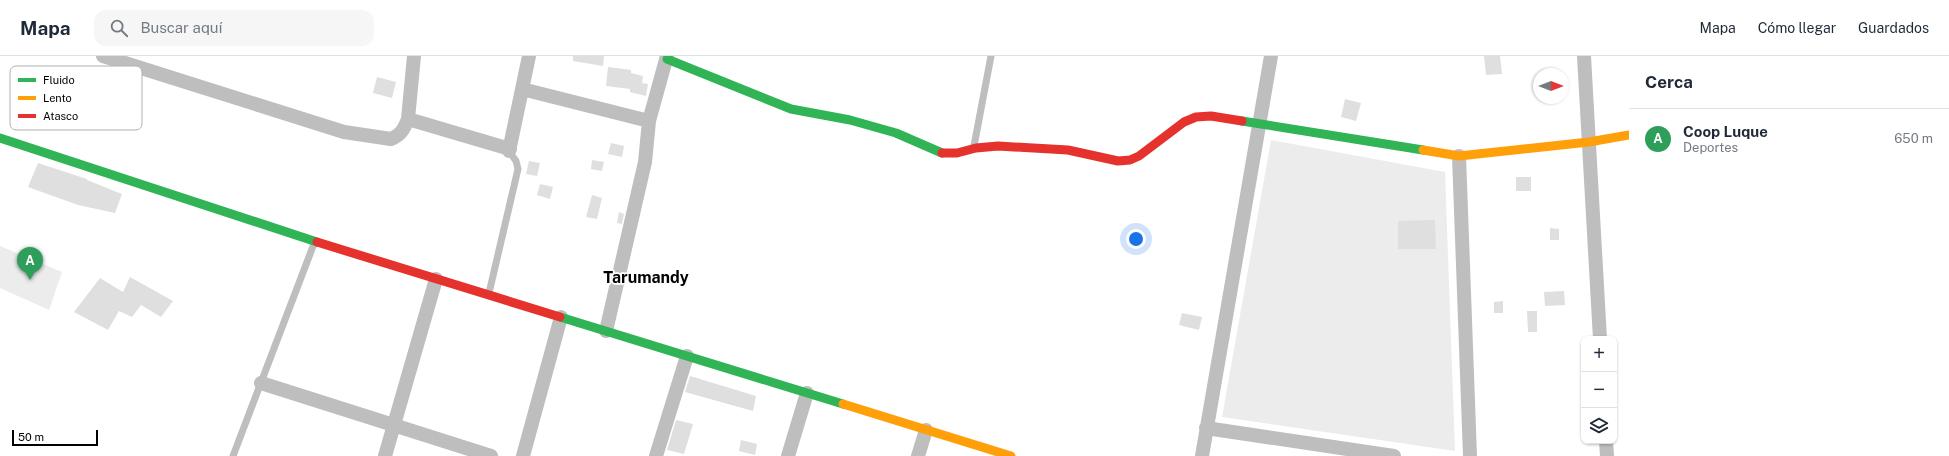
<!DOCTYPE html>
<html lang="es">
<meta charset="utf-8">
<style>
:root{--surface:#fff;--page:#f6f6f7;--text:#1f2937;--muted:#747a83;--line:#e0e1e3;--accent:#b45309}
body{margin:0;font-family:"Public Sans",sans-serif;background:var(--page);color:var(--text)}
.controls{position:absolute;right:12px;bottom:12px;display:grid;overflow:hidden;border-radius:8px;box-shadow:0 1px 3px #0004}
.controls button{width:36px;height:36px;display:grid;place-items:center;padding:0;border:0;border-bottom:1px solid var(--line);background:var(--surface);color:var(--text);font:20px sans-serif}
.compass{position:absolute;left:1533px;top:12px;width:36px;height:36px;border-radius:50%;background:var(--surface);box-shadow:0 1px 3px #0004;rotate:90deg}
.scale{position:absolute;left:12px;bottom:10px;width:86px;box-sizing:border-box;padding-left:4px;border:2px solid #000;border-top:0;font-size:11px;line-height:14px;white-space:nowrap;color:#000;-webkit-text-stroke:3px #fff;paint-order:stroke}
.you{position:absolute;left:1136px;top:183px;width:14px;height:14px;margin:-10px;border:3px solid #fff;border-radius:50%;background:#1a73e8;box-shadow:0 0 0 6px #1a73e833}
.badge{display:grid;place-items:center;width:26px;height:26px;border-radius:50%;background:var(--accent);color:#fff;font-size:13px;font-weight:700}
.pin{position:absolute;translate:-50% -33px;filter:drop-shadow(0 1px 2px #0008)}
.pin::after{content:'';position:absolute;top:21px;width:14px;height:12px;background:inherit;clip-path:polygon(0 0,100% 0,50% 100%)}
.list{margin:0;padding:0;list-style:none}
h2{display:flex;justify-content:space-between;align-items:center;height:52px;margin:0;padding:0 16px;font-size:17px}
h2 small{font-size:13px;font-weight:400;color:var(--muted)}
.list li{display:grid;grid-template-columns:26px 1fr auto;gap:12px;align-items:center;box-sizing:border-box;height:60px;padding:0 16px;border-top:1px solid var(--line)}
.list b{display:block;font-size:15px;white-space:nowrap}
.list p{margin:0;font-size:13px;white-space:nowrap;color:var(--muted)}
.list em{font-size:13px;font-style:normal;color:var(--muted)}
.icon{flex:none;width:22px;height:22px;fill:none;stroke:currentColor;stroke-width:2;stroke-linecap:round;stroke-linejoin:round}
.map{position:relative;flex:none;width:1629px;height:400px;overflow:hidden}
header{display:flex;align-items:center;gap:24px;box-sizing:border-box;height:56px;padding:0 20px;background:var(--surface);border-bottom:1px solid var(--line)}
header strong{font-size:19px}
nav{display:flex;gap:22px;margin-inline-start:auto;font-size:14px}
.search{width:280px;height:36px;background:var(--page);display:flex;align-items:center;gap:10px;box-sizing:border-box;padding:0 14px;border-radius:12px;color:var(--muted);font-size:15px}
main{display:flex}
aside{flex:1;background:var(--surface)}
.map>svg:first-child{display:block}
.green{fill:#ececec}
.building{fill:#dfdfdf}
.lines{fill:none;stroke-linecap:round;stroke-linejoin:round}
.lane{stroke:#bebebe;stroke-width:7}
.street{stroke:#bebebe;stroke-width:14}
.fast{stroke:#30b455;stroke-width:9}
.slow{stroke:#ff9f0a;stroke-width:9}
.jam{stroke:#e5322d;stroke-width:9}
.labels{text-anchor:middle;dominant-baseline:central;stroke-width:3.5;stroke-linejoin:round;paint-order:stroke}
.district-label{font-size:16px;font-weight:bold;fill:#000;stroke:#fff}
.key{fill:#fff;stroke:#b2b2b2;stroke-width:1}
.key-label{font-size:11px;fill:#000}
</style>
<header>
<strong>Mapa</strong>
<div class="search"><svg class="icon" aria-label="search" viewBox="0 0 24 24"><circle cx="10" cy="10" r="6"/><path d="M15 15l6 6"/></svg>Buscar aquí</div>
<nav><a>Mapa</a><a>Cómo llegar</a><a>Guardados</a></nav>
</header>
<main>
<div class="map">
<svg width="1629" height="400" viewBox="0 0 1629 400">
<rect width="100%" height="100%" fill="#fff"/>
<path class="green" d="M1271,84L1445,116L1455,395L1222,361Z
M0,190L62,216L49,254L0,232Z"/>
<path class="building" d="M573,0H604L603,10L573,5Z
M1484,0H1500L1502,18L1486,19Z
M608,11L631,14V17L643,20L642,27L648,28L646,40L630,36V33L606,30Z
M377,21L396,26L392,42L373,37Z
M1345,43L1361,47L1356,65L1341,61Z
M611,87L624,90L622,101L608,98Z
M592,104L604,106L602,115L591,113Z
M529,105L540,107L537,120L526,118Z
M38,107L87,123V124L122,138L115,157L78,149L28,131Z
M1516,121H1531V135H1516Z
M540,128L553,131L550,143L537,139Z
M592,139L602,142L597,163L586,161Z
M619,156L624,158L622,168L617,167Z
M1435,164L1436,193H1398V165Z
M1550,172L1559,173V184H1550Z
M130,221L173,245L161,261L141,249L132,261L119,255L108,274L74,256L100,222L123,236Z
M1564,235L1565,249L1545,250L1544,236Z
M1503,245V257H1494V246Z
M1527,255H1537V276H1528Z
M1182,257L1202,261L1199,274L1179,269Z
M690,320L756,340L753,355L685,336Z
M676,364L693,368L684,398L667,394Z
M741,384L757,388L755,399L739,395Z"/>
<g class="lines">
<path class="lane" d="M974,90L991,0
M489,237L518,113L516,105L509,95
M233,400L315,185"/>
<path class="street" d="M103,0L344,76L391,83C401,79 404,73 408,63L414,0
M1584,0L1600,283
M522,33L649,65
M408,63L510,93
M509,95L529,0
M1459,100L1470,400
M606,275L645,106L649,65L667,0
M261,327L491,400
M1206,372L1394,400
M1606,385L1607,400
M385,400L436,223
M523,400L561,261
M656,400L687,300
M788,400L807,337
M918,400L926,374
M1202,400L1271,0"/>
<path class="fast" d="M667,3L791,53L850,64L896,77L942,97
M1242,65L1423,94
M0,82L317,186
M560,261L843,348"/>
<path class="slow" d="M1423,94L1459,100L1589,86L1629,79
M843,348L1011,400"/>
<path class="jam" d="M942,97H957L976,92L998,90L1068,94L1118,105L1130,104L1139,100L1184,66L1196,61L1211,60L1242,65
M317,186L560,261"/>
</g>
<g class="labels">
<g class="district-label">
<text x="646" y="221">Tarumandy</text>
</g>
</g>
<rect x="10" y="10" width="132" height="64" rx="6" class="key"/>
<rect x="18" y="22" width="18" height="4" fill="#30b455"/>
<rect x="18" y="40" width="18" height="4" fill="#ff9f0a"/>
<rect x="18" y="58" width="18" height="4" fill="#e5322d"/>
<g class="key-label">
<text x="43" y="28">Fluido</text>
<text x="43" y="46">Lento</text>
<text x="43" y="64">Atasco</text>
</g>
</svg>
<div class="controls">
<button>+</button>
<button>−</button>
<button><svg class="icon" aria-label="layers" viewBox="0 0 24 24"><path d="M12 4l9 5-9 5-9-5zM3 14l9 5 9-5"/></svg></button>
</div>
<svg class="compass" viewBox="-18 -18 36 36"><path d="M0-13l5 13h-10z" fill="#e53935"/><path d="M0 13l5-13h-10z" fill="#747a83"/></svg>
<div class="scale">50 m</div>
<div class="you"></div>
<div class="pin badge" style="left:30px;top:224px;background:#2e9e5b">A</div>
</div>
<aside>
<h2>Cerca<small></small></h2>
<ul class="list">
<li><span class="badge" style="background:#2e9e5b">A</span><div><b>Coop Luque</b><p>Deportes</p></div><em>650 m</em></li>
</ul>
</aside>
</main>
